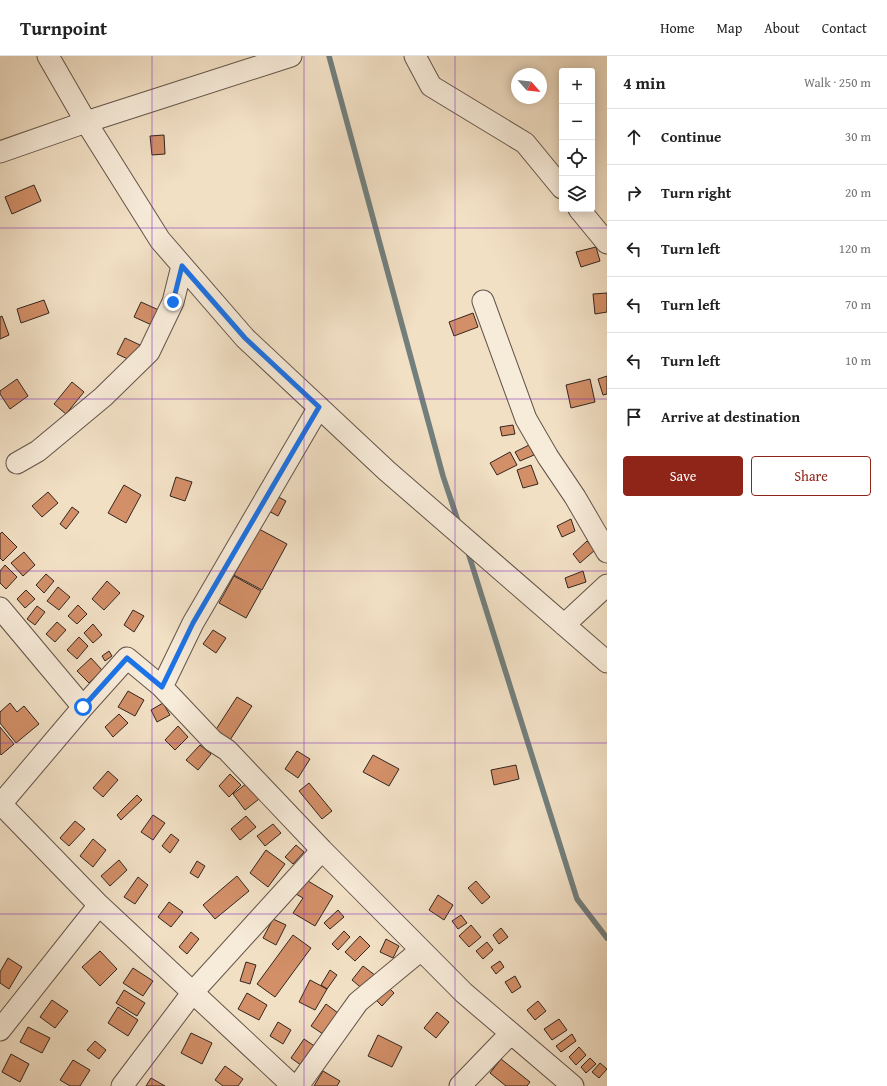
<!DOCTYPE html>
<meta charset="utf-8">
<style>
:root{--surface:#fff;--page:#f2f2f2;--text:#222;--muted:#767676;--line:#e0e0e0;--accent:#8f2418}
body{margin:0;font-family:"Gentium Book Plus",serif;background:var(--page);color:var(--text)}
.controls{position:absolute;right:12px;top:12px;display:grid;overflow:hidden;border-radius:4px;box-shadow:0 2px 10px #0003}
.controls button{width:36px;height:36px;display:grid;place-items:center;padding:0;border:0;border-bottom:1px solid var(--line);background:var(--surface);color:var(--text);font:20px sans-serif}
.compass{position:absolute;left:511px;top:12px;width:36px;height:36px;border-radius:50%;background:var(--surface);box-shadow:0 2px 10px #0003;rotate:117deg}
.stop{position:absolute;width:12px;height:12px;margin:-9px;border:3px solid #1a73e8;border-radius:50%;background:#fff}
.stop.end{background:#1a73e8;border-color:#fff;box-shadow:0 1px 4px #0008}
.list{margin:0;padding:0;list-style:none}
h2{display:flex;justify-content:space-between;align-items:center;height:52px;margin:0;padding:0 16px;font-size:17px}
h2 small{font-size:13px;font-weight:400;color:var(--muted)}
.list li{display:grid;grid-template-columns:26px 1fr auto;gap:12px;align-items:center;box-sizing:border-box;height:56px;padding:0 16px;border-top:1px solid var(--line)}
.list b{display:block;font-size:15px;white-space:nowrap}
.list em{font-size:13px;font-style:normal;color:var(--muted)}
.actions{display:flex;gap:8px;padding:12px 16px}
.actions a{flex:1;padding:9px 0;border:1px solid var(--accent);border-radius:4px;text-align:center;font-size:14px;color:var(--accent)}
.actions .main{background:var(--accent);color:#fff}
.icon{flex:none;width:22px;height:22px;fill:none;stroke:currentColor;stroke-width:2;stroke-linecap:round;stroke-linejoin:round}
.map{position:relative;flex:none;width:607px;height:1030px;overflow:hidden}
header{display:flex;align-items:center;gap:24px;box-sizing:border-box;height:56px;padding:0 20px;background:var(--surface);border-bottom:1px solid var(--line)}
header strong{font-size:19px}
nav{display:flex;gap:22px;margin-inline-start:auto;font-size:14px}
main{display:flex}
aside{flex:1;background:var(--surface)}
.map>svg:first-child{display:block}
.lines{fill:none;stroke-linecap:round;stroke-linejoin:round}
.stream{stroke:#727f7d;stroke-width:5.5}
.building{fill:#d28f68;stroke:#332620}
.minor-casing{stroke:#635449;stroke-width:23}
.minor{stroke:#f7ebd9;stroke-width:21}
.route{stroke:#1a73e8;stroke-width:5}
.grid{fill:none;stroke:#7b2cbf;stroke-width:1;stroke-opacity:0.55}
</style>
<header>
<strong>Turnpoint</strong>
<nav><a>Home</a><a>Map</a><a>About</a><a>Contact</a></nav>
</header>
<main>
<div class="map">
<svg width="607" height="1030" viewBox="0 0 607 1030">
<rect width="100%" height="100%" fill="#f2e0c5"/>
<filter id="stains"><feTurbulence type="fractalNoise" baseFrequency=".005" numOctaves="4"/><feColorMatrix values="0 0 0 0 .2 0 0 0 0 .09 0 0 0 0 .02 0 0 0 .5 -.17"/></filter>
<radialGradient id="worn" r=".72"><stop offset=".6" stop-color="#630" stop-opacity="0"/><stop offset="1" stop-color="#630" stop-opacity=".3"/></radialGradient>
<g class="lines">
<path class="stream" d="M329,0L443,420L459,468
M467,493L577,843L607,882"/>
</g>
<path class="building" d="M164,79L165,98L152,99L150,80Z
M34,129L41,145L12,158L5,141Z
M596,191L600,205L581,211L576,196Z
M607,237V256L595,258L593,238Z
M44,244L49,257L21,267L17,253Z
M141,246L161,255L154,270L134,261Z
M473,257L478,271L454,280L449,266Z
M2,260L9,279L0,283V261Z
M125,282L140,289L132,305L117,298Z
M607,320V338L603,339L598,323Z
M17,323L28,340L10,353L0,338V335Z
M590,323L595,346L571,352L566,329Z
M72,326L84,336L66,358L54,348Z
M513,369L515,378L502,380L500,371Z
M529,389L534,399L520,405L515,396Z
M510,396L517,409L497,419L490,407Z
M531,409L538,428L523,432L517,414Z
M176,421L192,426L185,445L170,440Z
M124,429L141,439L126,467L108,457Z
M48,436L58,447L42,461L32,450Z
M271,437L286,445L278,460L263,452Z
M72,451L79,456L66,473L60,468Z
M571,463L575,475L562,481L557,470Z
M259,473L287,488L262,534L234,519Z
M2,476L17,491L3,505L0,502V478Z
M587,485L595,494L580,507L573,498Z
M24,496L35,509L23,520L11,507Z
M5,509L17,521L6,533L0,527V515Z
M583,515L586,526L568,532L565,522Z
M46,518L54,525L44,537L36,529Z
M234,520L261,535L246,562L219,547Z
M107,525L120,537L104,554L92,543Z
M58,531L70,541L59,554L47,545Z
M26,534L35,543L25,552L17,543Z
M78,549L87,558L77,568L68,560Z
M37,550L45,556L35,569L27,563Z
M133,554L144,560L134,576L124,569Z
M57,566L66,574L55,586L46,578Z
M93,568L102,579L93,587L84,577Z
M213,574L226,582L216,597L203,588Z
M79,581L88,590L77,603L67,594Z
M109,595L112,600L105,605L102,600Z
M91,602L102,614L89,627L77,615Z
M128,635L144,644L135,660L118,651Z
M237,641L252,650L230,684L215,675Z
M10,647L17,656L24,650L39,668L16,687L0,667V656Z
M163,647L170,659L157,666L151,654Z
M119,658L128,667L113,681L105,671Z
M178,670L188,681L175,694L165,684Z
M0,671L14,688L1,699L0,697Z
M200,689L211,698L198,714L186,704Z
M297,695L310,703L298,722L285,713Z
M373,699L399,713L389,730L363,716Z
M516,709L519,723L494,729L491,714Z
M108,715L118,724L103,741L93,732Z
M230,718L241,729L229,741L219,730Z
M247,727L259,743L245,754L233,738Z
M309,727L332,755L322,763L299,735Z
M137,739L142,744L121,764L117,759Z
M153,759L165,767L153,784L141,776Z
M246,760L256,771L240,784L231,773Z
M75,765L85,773L69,790L60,782Z
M273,768L281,777L265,790L257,780Z
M171,778L179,784L170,797L162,790Z
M93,783L106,794L93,811L80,800Z
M296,789L304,796L293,808L285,801Z
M266,794L285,808L268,831L250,817Z
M119,804L127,814L110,830L101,820Z
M197,805L205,810L198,822L190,817Z
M298,819L333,840L315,870L293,857L303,842L289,834Z
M237,820L249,835L215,863L203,849Z
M138,821L148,829L135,848L124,841Z
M476,825L490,841L482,848L468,832Z
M438,839L453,849L444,864L429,854Z
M169,846L183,856L171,871L158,861Z
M338,854L344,861L330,873L324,867Z
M461,859L467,867L458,873L452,865Z
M273,863L286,869L276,889L263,882Z
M471,869L481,881L469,891L459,880Z
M501,872L508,881L499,888L493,879Z
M344,875L350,881L338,894L332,888Z
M191,876L199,883L187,898L179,891Z
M293,879L311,892L275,941L257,928Z
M360,880L370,890L355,905L345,896Z
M386,883L399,890L393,902L380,896Z
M487,886L493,894L483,903L476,895Z
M100,895L117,913L100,930L82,911Z
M8,902L22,911L9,933L0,927V916Z
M500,905L504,911L496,918L491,911Z
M246,906L256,909L250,928L240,925Z
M363,910L376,920L365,935L352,924Z
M133,912L153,925L143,940L123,927Z
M330,914L337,919L327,933L321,929Z
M515,920L521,931L512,937L505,926Z
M310,924L327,933L315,954L299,946Z
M383,926L394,937L382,950L371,939Z
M124,934L145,947L137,960L116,947Z
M247,937L267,949L259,964L238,953Z
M52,944L68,955L55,972L40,961Z
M538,945L546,955L535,964L527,954Z
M326,948L338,957L323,978L311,970Z
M118,951L138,964L128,980L108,967Z
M437,956L449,966L436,982L424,972Z
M559,963L567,974L552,984L544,973Z
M278,966L291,974L283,988L270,980Z
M28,971L50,982L42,997L20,986Z
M191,977L212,987L202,1008L181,997Z
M572,978L576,985L561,996L556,990Z
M378,979L402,991L392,1011L368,1000Z
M304,983L319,993L305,1012L291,1002Z
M95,985L106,994L99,1003L87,994Z
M579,991L586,999L576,1009L569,1001Z
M11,998L29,1008L20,1026L2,1016Z
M590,1002L596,1008L586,1017L581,1011Z
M501,1003L530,1026L527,1030H506L490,1017Z
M73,1004L90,1014L80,1030H70L60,1024Z
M600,1007L607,1013L599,1022L592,1016Z
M225,1010L243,1023L238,1030H223L215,1024Z
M323,1015L340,1025L337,1030H314Z
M151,1022L165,1030H146Z"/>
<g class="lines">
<defs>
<path id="minor" d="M48,0L86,66L160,184L245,282L387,415L607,606
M415,0L431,30L525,87L562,132
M0,96L86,66L291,0
M579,153L607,187
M483,245L526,363L548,401L575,441L607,496
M17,407L38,395L103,341L149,296L173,246L182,210
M0,552L83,651L127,602L162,631L213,685L227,694L322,794L464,937L573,1030
M564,569L607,529
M162,631L193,567L319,351
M0,747L99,849
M0,749L83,651
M0,974L99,849L293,1030
M122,1030L193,936L322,794
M298,1030L358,946L421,894
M460,1030L511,977"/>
</defs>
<use href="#minor" class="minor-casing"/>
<use href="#minor" class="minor"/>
</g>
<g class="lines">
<path class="route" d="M83,651L127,602L162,631L193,567L319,351L245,282L182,210L173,246"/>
</g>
<path class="grid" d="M152,0V1030M304,0V1030M455,0V1030M0,172H607M0,343H607M0,515H607M0,687H607M0,858H607"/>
<rect width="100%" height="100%" filter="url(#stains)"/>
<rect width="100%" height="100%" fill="url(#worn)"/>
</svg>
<div class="controls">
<button>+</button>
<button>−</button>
<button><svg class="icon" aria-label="locate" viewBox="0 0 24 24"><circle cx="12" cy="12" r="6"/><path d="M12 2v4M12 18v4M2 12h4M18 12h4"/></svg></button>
<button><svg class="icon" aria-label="layers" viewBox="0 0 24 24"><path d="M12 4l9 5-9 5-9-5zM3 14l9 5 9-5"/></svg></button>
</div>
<svg class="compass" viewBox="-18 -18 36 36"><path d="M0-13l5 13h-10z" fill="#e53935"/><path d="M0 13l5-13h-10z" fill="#767676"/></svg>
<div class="stop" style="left:83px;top:651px"></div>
<div class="stop end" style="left:173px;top:246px"></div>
</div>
<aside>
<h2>4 min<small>Walk · 250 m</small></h2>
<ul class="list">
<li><svg class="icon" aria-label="ahead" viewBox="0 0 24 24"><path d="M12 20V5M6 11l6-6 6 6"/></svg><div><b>Continue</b></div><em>30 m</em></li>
<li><svg class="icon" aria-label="right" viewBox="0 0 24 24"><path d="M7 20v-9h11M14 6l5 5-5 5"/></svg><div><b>Turn right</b></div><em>20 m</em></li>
<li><svg class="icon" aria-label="left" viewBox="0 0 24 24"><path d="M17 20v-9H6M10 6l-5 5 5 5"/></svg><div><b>Turn left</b></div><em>120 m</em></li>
<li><svg class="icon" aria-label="left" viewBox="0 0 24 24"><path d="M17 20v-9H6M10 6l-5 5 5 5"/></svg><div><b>Turn left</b></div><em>70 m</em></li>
<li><svg class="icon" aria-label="left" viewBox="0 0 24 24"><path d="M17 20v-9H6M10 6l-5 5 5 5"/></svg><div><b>Turn left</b></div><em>10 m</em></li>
<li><svg class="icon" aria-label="arrive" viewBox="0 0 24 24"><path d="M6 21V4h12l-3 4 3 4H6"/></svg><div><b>Arrive at destination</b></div></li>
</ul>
<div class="actions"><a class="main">Save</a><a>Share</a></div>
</aside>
</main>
